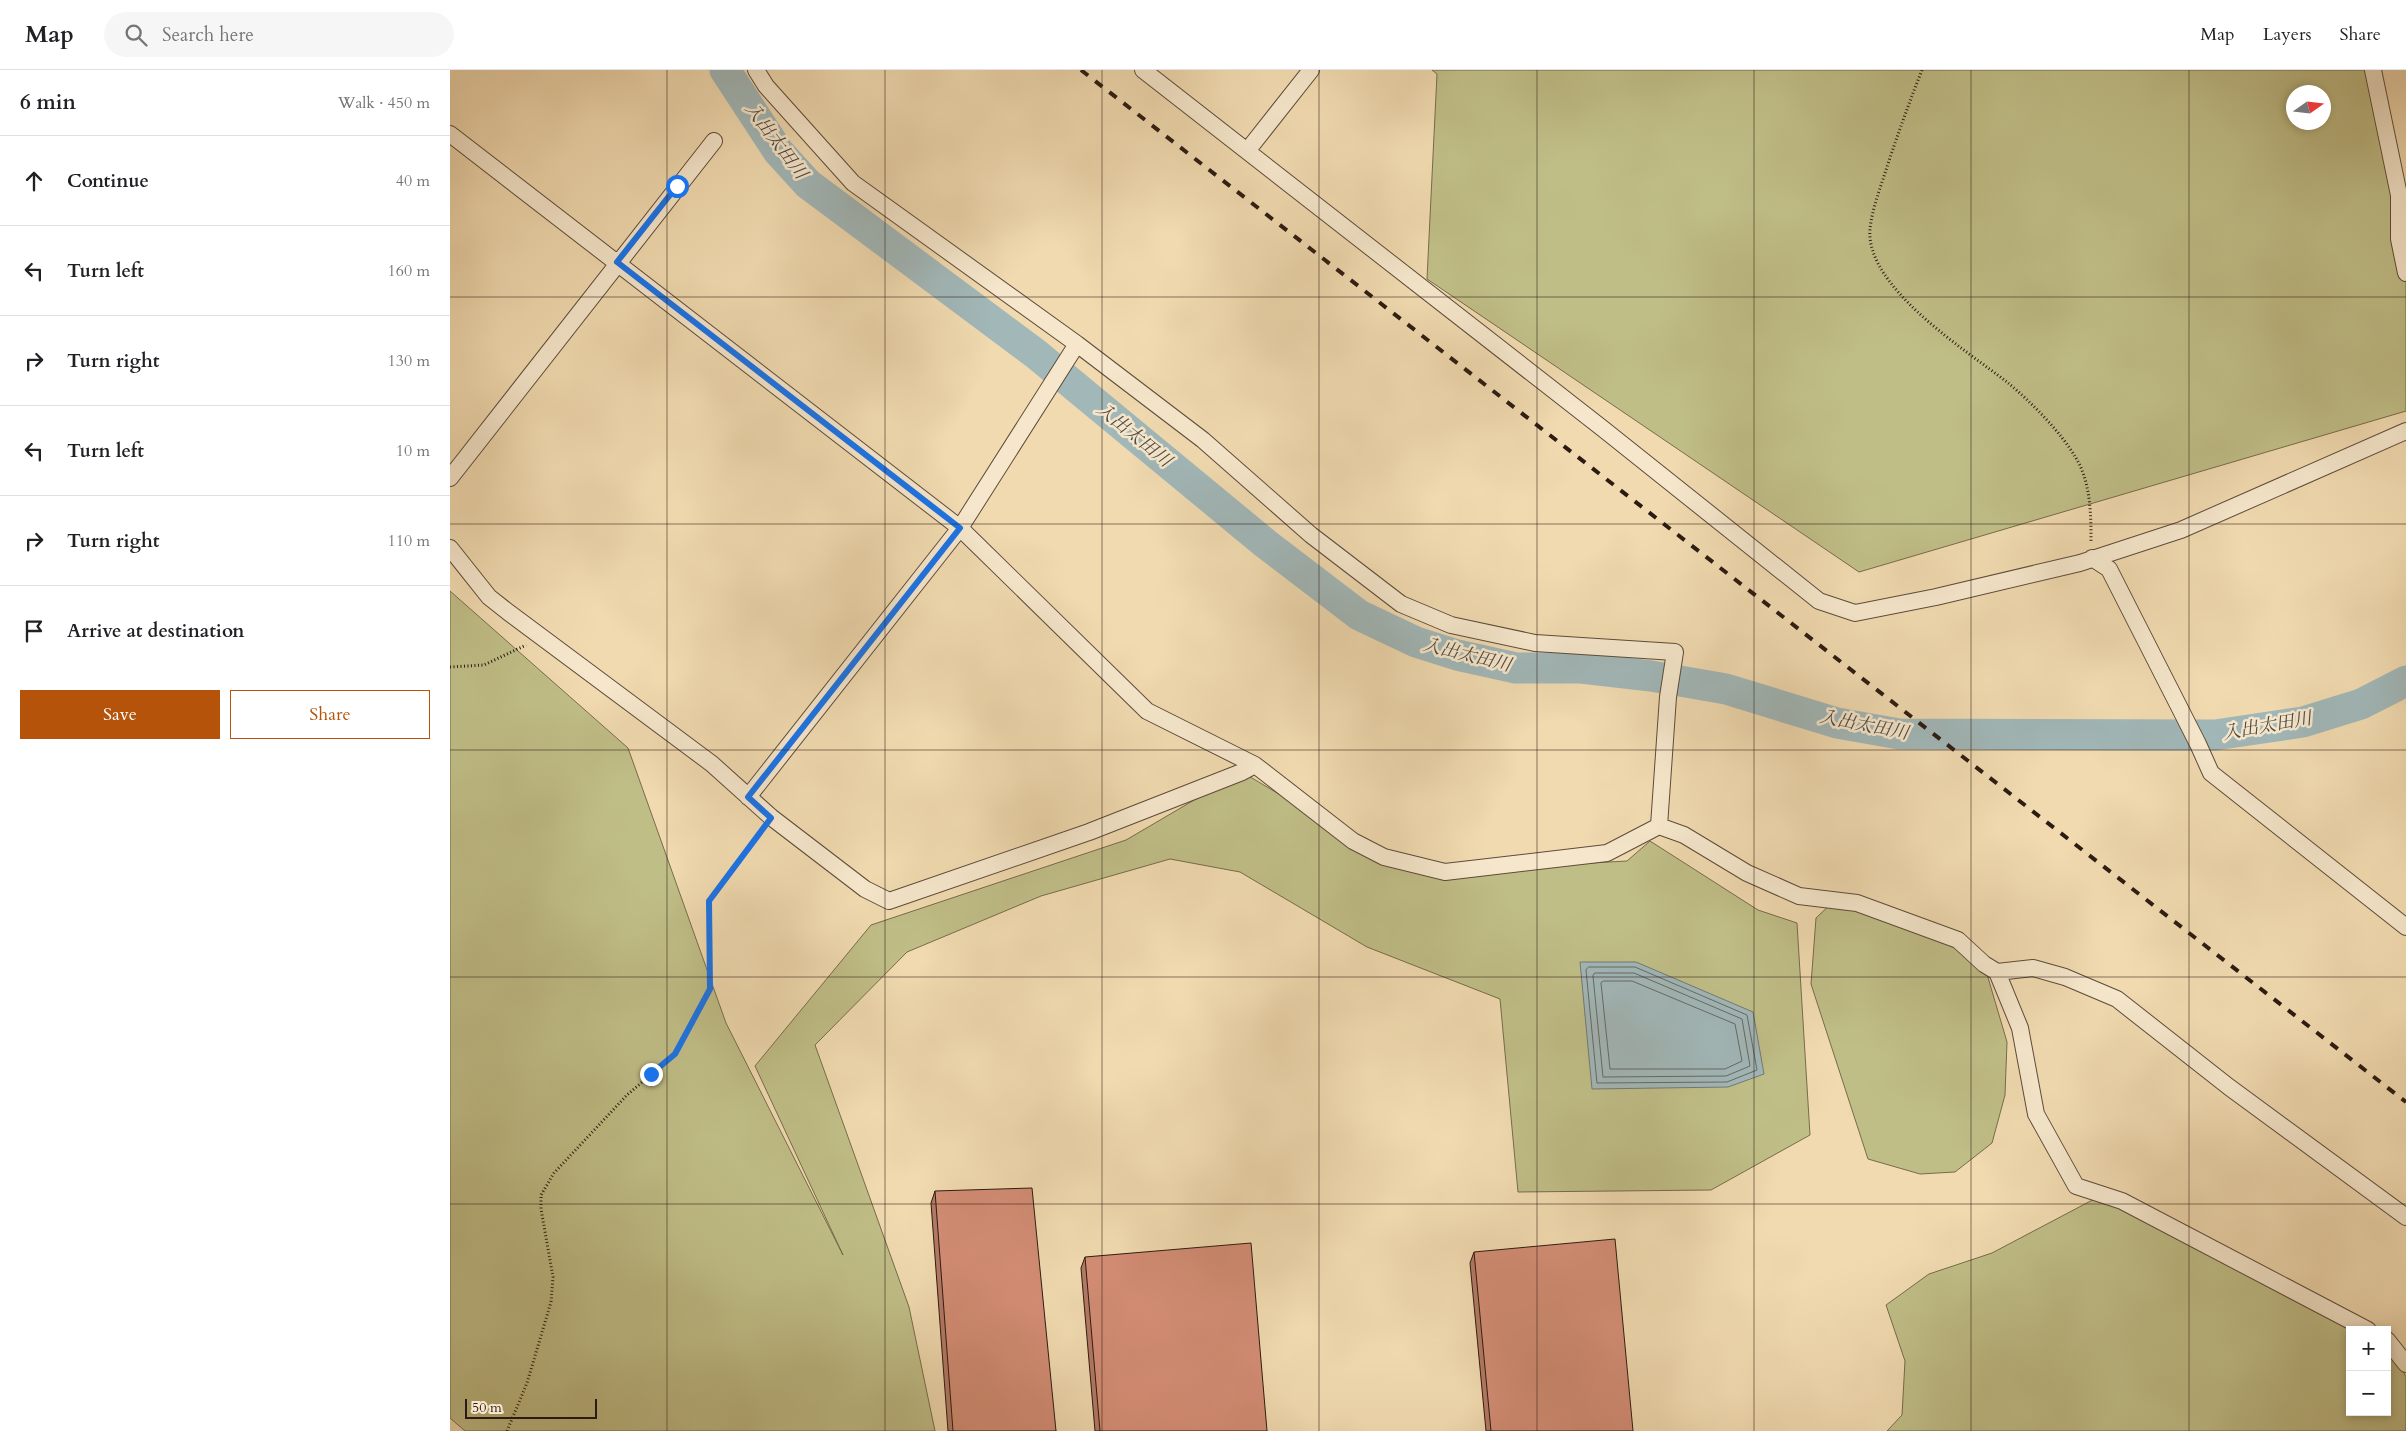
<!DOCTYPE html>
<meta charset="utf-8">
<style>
:root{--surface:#fff;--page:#f6f6f6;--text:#202124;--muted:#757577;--line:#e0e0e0;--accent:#b45309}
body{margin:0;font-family:Cardo,"Noto Serif JP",serif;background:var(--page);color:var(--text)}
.controls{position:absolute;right:15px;bottom:15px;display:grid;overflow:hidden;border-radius:0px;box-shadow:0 2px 8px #0003}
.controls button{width:45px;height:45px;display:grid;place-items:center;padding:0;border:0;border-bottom:1px solid var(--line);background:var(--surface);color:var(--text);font:25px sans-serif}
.compass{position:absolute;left:1836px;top:15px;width:45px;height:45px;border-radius:50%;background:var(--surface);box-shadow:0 2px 8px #0003;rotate:76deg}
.scale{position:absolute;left:15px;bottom:12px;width:132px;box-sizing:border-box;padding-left:5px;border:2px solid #2c1b12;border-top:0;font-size:14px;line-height:18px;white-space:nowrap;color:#2c1b12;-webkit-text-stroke:4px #f6e7cc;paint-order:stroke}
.stop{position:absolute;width:15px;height:15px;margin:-11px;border:4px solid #1a73e8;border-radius:50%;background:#fff}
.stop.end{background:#1a73e8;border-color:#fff;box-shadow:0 1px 5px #0008}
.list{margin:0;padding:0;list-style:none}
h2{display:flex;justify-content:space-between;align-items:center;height:65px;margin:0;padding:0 20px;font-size:21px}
h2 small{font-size:16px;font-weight:400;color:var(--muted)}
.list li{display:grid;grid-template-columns:32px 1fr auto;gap:15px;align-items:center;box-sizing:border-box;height:90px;padding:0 20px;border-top:1px solid var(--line)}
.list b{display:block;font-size:19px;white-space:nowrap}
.list em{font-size:16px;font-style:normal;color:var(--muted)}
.actions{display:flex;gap:10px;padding:15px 20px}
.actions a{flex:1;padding:11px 0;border:1px solid var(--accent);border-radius:0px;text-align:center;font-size:18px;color:var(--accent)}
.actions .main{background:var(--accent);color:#fff}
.icon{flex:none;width:28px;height:28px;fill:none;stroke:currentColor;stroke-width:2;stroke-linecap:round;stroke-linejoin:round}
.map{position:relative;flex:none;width:1956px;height:1361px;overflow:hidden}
header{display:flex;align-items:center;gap:30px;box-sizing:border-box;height:70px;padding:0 25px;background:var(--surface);border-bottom:1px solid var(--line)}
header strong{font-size:24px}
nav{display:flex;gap:28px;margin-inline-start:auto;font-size:18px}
.search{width:350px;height:45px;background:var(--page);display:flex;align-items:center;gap:12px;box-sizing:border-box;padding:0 18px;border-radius:28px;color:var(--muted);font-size:19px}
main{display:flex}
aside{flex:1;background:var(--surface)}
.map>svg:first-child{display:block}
.green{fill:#c0be87;stroke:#766c4c;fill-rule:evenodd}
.water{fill:#a1b7b8;stroke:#727976}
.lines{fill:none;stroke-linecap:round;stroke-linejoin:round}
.shore{stroke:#666965;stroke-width:1}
.river{stroke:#a1b7b8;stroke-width:31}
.street-casing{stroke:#5d4b3a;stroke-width:18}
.path{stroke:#2c1b12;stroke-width:3;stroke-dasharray:1 2.5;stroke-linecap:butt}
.street{stroke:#f6e7cc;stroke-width:16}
.rail{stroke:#2c1b12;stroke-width:4;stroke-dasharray:9 9;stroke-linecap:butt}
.wall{fill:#b57965;stroke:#2c1b12}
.building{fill:#d38d75;stroke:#2c1b12}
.route{stroke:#1a73e8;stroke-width:6}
.grid{fill:none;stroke:#2c1b12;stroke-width:1;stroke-opacity:0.55}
.labels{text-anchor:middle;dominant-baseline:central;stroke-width:5;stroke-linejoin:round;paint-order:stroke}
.water-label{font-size:18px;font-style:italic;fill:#4f4a44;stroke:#f6e7cc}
</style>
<header>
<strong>Map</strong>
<div class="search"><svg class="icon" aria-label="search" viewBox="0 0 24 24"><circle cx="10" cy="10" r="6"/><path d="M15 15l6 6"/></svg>Search here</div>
<nav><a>Map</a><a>Layers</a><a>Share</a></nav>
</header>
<main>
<aside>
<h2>6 min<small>Walk · 450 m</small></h2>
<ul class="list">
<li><svg class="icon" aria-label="ahead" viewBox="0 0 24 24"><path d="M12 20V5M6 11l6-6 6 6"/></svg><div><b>Continue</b></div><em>40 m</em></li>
<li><svg class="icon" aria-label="left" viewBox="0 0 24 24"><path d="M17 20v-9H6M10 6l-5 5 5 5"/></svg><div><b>Turn left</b></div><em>160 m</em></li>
<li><svg class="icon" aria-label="right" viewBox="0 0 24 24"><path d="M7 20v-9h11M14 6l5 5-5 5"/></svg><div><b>Turn right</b></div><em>130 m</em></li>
<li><svg class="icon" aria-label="left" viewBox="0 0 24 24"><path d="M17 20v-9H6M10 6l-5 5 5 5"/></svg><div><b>Turn left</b></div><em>10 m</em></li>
<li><svg class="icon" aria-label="right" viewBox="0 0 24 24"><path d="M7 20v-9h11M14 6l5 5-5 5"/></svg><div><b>Turn right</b></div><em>110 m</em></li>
<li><svg class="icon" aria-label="arrive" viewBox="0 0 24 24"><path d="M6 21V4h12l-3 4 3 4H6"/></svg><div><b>Arrive at destination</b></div></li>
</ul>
<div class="actions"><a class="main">Save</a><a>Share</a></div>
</aside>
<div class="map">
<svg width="1956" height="1361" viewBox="0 0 1956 1361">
<rect width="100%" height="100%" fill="#f1dab0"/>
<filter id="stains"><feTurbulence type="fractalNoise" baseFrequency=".004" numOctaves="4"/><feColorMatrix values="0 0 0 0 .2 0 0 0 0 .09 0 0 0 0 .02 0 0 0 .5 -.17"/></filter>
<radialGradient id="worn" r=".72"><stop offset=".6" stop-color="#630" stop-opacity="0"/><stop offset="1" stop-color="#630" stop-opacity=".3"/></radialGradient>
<path class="green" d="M982,0H1915L1949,133L1956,183V341L1409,502L977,209L987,4ZM1844,22H1874V52H1844Z
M0,521L178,678L276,953L393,1185L305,996L421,855L676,770L792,702L934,787L1015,800L1177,791L1200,771L1308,840L1347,853L1360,1065L1261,1120L1068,1122L1050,929L917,877L790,802L720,789L591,826L457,882L365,975L459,1237L485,1361H15L0,1348Z
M1385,830L1462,846L1534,894L1557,972L1555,1025L1542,1073L1505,1102L1470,1104L1418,1089L1361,914L1366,848Z
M1652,1125L1918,1260H1900V1342H1937V1270L1956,1307V1361H1437L1452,1345L1455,1291L1436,1235L1479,1204L1542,1183Z"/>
<path class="water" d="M1130,892H1186L1303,942L1314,1004L1278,1017L1142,1019Z"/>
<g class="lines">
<path class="shore" d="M1139,897H1185L1297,945L1307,1000L1277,1012L1147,1013L1136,900Z
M1145,903H1184L1292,949L1300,996L1276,1006L1153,1007L1143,906Z
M1154,911H1182L1285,954L1292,991L1275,999H1160L1151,913Z"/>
<path class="river" d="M275,0L328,81L358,114L586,284L816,474L909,545L966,572L1007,585L1066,598H1131L1201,606L1276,619L1387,653L1449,664L1765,665L1853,652L1911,634L1956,611"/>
<defs>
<path id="street" d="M306,0L316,16L403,113L627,274L753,370L861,465L951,534L1001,555L1085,573L1225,582L1218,627L1209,756
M693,0L1152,358L1369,531L1405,543L1486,527L1630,493L1731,460L1956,361
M1923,0L1949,125V169L1956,203
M0,64L510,458L697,641L805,695L903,771L934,787L995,802L1157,783L1209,756L1234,765L1297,803L1349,826L1407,833L1508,870L1534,894L1547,902L1583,898L1615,907L1667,929L1779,1017L1956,1147
M797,81L861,0
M0,408L264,71
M0,478L39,527L58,542L262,694L321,747L415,819L439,831L639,762L792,702L805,695
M1642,488L1659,499L1748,674L1761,703L1956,857
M298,727L510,458L627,274
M1547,902L1570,958L1586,1044L1626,1116L1672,1131L1918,1260
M1937,1270L1956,1294"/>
</defs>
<use href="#street" class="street-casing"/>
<path class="path" d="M1472,0C1459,33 1447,66 1436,100C1430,119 1422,139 1420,159C1415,217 1517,281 1557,312C1580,331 1611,362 1626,388C1641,413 1641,445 1641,473
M0,597L34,595L76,575
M57,1361L77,1313L101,1232L103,1207L91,1139V1125L104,1103L177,1025L225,984L260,919L259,831L311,760"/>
<use href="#street" class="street"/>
<path class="rail" d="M631,0L1956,1032"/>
</g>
<path class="wall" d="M485,1121L606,1361H498L481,1133Z
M1024,1182L1183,1361H1036L1020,1193Z
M635,1187L817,1361H645L631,1198Z"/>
<path class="building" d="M582,1118L606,1361H503L485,1121Z
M1165,1169L1183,1361H1041L1024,1182Z
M801,1173L817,1361H650L635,1187Z"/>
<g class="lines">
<path class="route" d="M201,1004L225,984L260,919L259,831L321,748L298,727L510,458L167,192L227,116"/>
</g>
<path class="grid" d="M217,0V1361M435,0V1361M652,0V1361M869,0V1361M1087,0V1361M1304,0V1361M1521,0V1361M1739,0V1361M0,227H1956M0,454H1956M0,680H1956M0,907H1956M0,1134H1956"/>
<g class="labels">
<g class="water-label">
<text transform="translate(326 71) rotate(53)">入出太田川</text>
<text transform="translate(684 365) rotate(39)">入出太田川</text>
<text transform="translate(1017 585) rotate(14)">入出太田川</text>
<text transform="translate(1414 655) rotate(11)">入出太田川</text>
<text transform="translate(1817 656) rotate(-10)">入出太田川</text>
</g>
</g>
<rect width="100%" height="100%" filter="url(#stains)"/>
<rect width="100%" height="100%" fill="url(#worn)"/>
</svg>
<div class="controls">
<button>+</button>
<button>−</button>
</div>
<svg class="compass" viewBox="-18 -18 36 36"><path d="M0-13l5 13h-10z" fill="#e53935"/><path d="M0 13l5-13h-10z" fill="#757577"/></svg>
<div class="scale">50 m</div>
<div class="stop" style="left:227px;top:116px"></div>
<div class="stop end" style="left:201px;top:1004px"></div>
</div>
</main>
